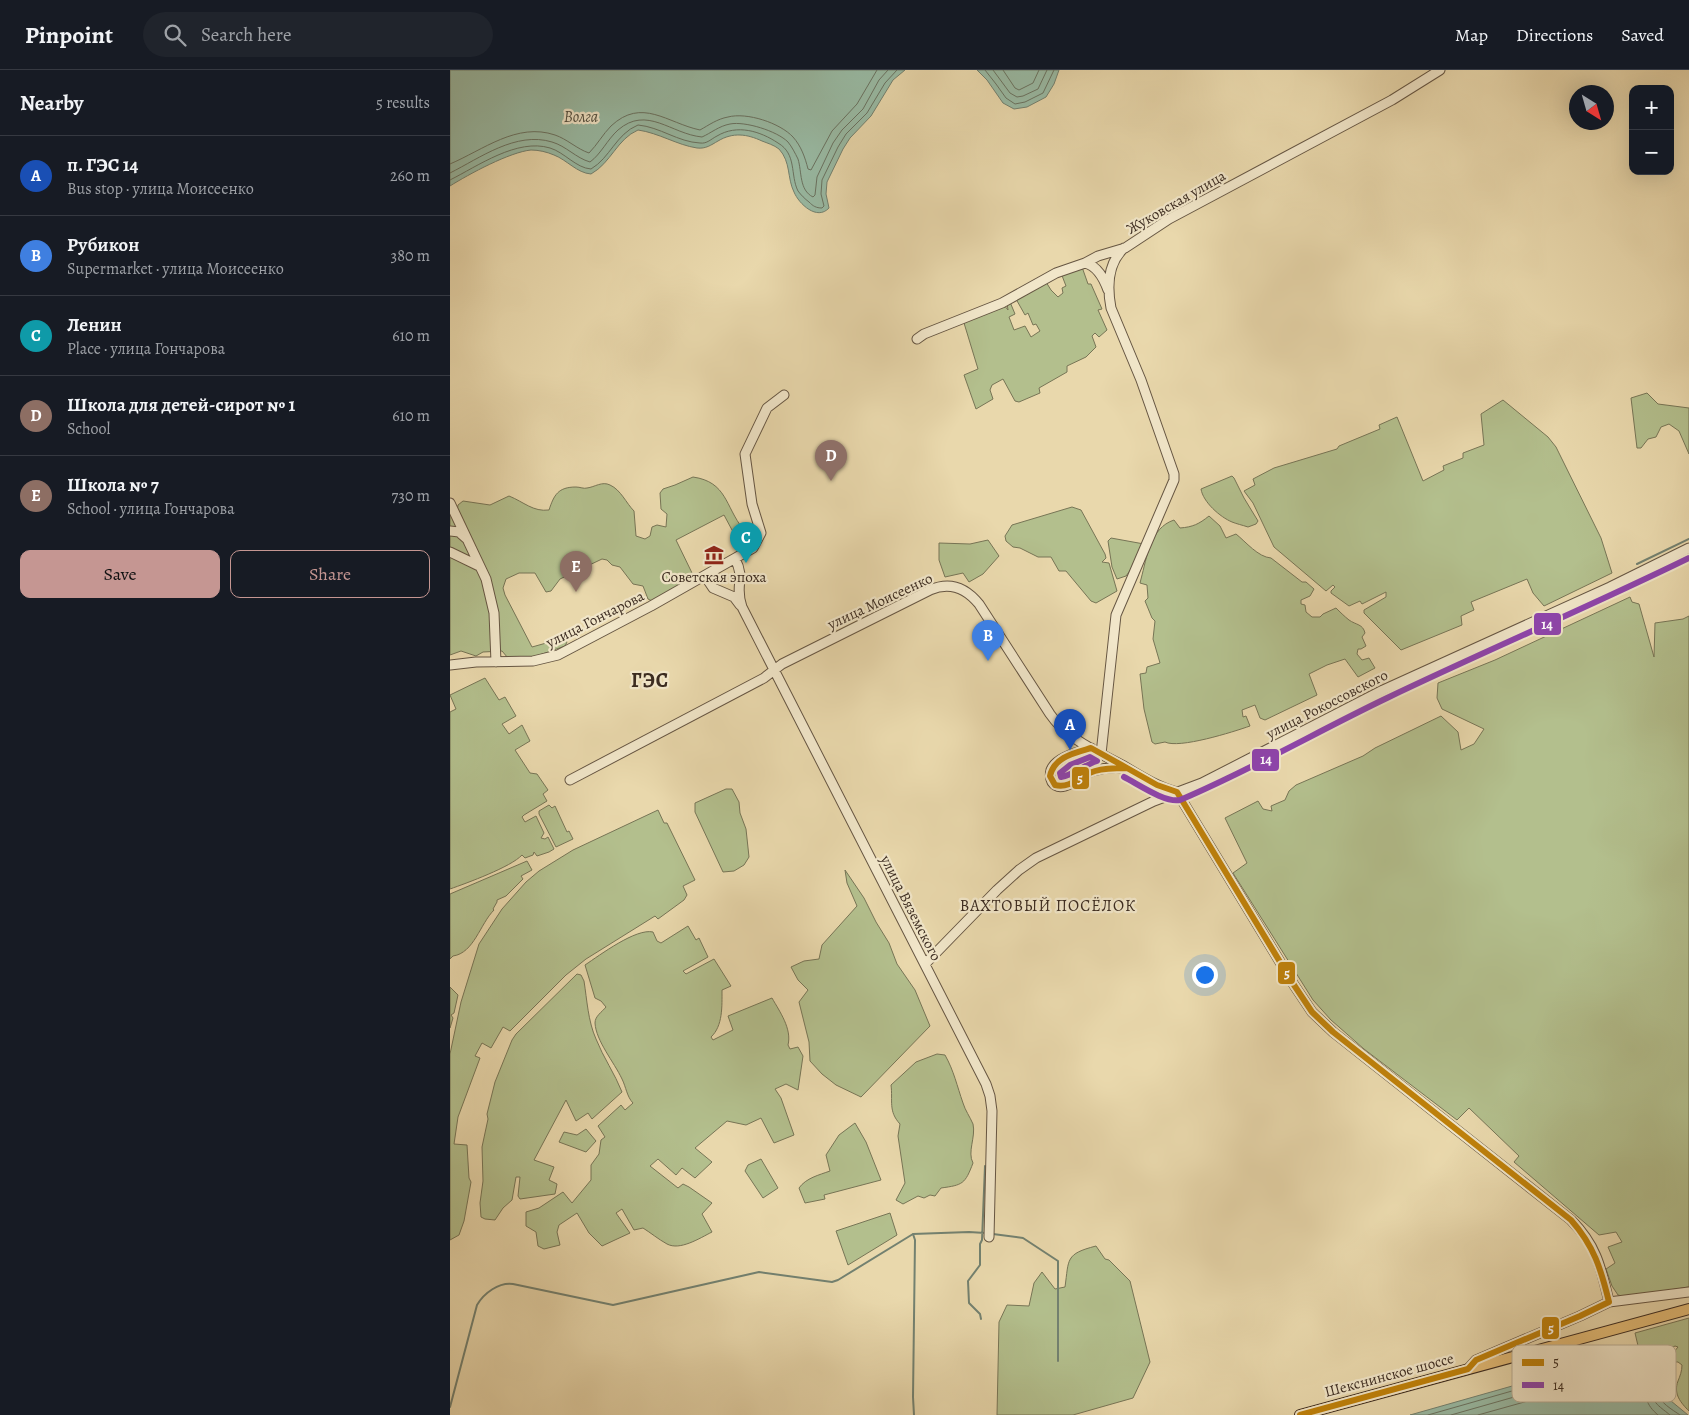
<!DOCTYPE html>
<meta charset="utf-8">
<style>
:root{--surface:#171b24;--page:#20242c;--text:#f1f3f6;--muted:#9ea1a6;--line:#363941;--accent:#c59692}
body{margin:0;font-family:Alegreya,serif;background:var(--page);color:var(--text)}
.controls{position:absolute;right:15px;top:15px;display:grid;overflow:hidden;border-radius:10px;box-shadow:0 5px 20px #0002}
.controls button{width:45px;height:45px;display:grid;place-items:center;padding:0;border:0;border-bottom:1px solid var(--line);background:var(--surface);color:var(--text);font:25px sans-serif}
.compass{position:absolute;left:1119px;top:15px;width:45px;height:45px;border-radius:50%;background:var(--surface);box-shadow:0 5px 20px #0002;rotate:143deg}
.you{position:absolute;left:754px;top:904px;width:18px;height:18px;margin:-12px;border:4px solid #fff;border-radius:50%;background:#1a73e8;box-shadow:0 0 0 8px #1a73e833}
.badge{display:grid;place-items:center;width:32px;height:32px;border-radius:50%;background:var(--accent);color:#fff;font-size:16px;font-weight:700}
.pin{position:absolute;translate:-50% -41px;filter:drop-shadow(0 1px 2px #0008)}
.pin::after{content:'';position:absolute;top:26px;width:18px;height:15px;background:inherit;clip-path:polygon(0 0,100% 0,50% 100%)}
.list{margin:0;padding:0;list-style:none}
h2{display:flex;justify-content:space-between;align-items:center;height:65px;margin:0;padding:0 20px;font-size:21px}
h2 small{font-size:16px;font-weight:400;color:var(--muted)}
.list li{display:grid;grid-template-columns:32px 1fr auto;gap:15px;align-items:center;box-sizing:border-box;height:80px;padding:0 20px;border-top:1px solid var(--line)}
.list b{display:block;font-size:19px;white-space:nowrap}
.list p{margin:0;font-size:16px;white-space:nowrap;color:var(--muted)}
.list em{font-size:16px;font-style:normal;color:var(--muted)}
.actions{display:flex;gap:10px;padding:15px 20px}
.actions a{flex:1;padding:11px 0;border:1px solid var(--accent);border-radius:10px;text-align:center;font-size:18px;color:var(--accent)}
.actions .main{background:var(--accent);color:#111}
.icon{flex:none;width:28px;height:28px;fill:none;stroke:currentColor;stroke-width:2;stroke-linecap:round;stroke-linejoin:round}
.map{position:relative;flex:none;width:1239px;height:1345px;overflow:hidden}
header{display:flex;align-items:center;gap:30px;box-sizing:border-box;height:70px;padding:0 25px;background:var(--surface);border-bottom:1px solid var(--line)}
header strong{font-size:24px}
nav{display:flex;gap:28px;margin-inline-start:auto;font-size:18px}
.search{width:350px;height:45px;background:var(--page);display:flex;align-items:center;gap:12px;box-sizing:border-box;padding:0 18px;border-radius:28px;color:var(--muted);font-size:19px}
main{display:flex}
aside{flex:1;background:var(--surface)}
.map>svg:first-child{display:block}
.green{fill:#b3bf8d;stroke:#777556}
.water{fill:#99bba5;stroke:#738170}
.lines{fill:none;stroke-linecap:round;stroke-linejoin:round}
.shore{stroke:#6a7362;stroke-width:1}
.stream{stroke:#738170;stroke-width:2}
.minor-casing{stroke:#665643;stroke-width:11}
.major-casing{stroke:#3b2b20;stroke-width:12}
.minor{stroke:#f1e6c9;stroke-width:9}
.major{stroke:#e4bc76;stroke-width:10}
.bus-1-casing{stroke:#f1e6c9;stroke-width:10}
.bus-2-casing{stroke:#f1e6c9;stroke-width:10}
.bus-1{stroke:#bf810a;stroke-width:6}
.bus-2{stroke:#8e44ad;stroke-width:6}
.labels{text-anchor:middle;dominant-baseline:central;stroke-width:4.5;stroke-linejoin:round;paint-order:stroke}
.street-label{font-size:15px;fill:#3b2b20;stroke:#f1e6c9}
.poi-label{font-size:15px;fill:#3b2b20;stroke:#f1e6c9}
.water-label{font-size:16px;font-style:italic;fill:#524f41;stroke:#f1e6c9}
.neighbourhood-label{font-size:16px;letter-spacing:1px;fill:#3b2b20;stroke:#f1e6c9}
.district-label{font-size:20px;font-weight:bold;letter-spacing:1px;fill:#3b2b20;stroke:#f1e6c9}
.key{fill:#f1e6c9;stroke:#baae96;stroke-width:1}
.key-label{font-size:14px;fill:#3b2b20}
.line-badge{stroke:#f1e6c9;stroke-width:2}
.badge-label{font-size:14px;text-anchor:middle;font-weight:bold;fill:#fff}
</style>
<header>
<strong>Pinpoint</strong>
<div class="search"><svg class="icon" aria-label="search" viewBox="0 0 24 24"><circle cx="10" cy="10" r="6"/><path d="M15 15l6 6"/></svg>Search here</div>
<nav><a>Map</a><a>Directions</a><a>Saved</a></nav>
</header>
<main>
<aside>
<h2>Nearby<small>5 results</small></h2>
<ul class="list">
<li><span class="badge" style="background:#1a4fb4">A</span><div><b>п. ГЭС 14</b><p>Bus stop · улица Моисеенко</p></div><em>260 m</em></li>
<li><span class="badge" style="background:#3f7fe0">B</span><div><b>Рубикон</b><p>Supermarket · улица Моисеенко</p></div><em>380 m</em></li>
<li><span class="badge" style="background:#0f9aa8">C</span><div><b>Ленин</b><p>Place · улица Гончарова</p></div><em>610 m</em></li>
<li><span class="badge" style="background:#8d6e63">D</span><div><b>Школа для детей-сирот № 1</b><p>School</p></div><em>610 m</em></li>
<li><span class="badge" style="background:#8d6e63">E</span><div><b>Школа № 7</b><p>School · улица Гончарова</p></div><em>730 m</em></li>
</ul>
<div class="actions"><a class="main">Save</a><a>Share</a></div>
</aside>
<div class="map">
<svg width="1239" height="1345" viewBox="0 0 1239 1345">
<rect width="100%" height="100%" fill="#e9d8ac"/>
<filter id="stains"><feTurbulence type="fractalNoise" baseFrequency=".004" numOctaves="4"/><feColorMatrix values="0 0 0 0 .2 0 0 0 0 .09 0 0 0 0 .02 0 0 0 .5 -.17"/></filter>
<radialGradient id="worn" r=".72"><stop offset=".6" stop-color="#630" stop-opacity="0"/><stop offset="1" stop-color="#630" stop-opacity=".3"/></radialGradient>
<path class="green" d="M632,197L638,214H641L652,239L648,240L657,260L649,267L645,263L642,266L646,277L636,287L617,296V302L589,318L590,323L569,332L565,331L553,309L542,315L540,320L543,329L526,339L514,305L528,299L514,253L554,235L558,240L557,233L560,232L565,244L559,247L564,260L575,256L581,267L590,261L586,254L583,255L578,243L575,245L566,229L596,212L601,220L608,227L613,223L612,218L616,216L611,203Z
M1197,323L1208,334L1239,338V384L1229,361L1219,354L1211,357L1206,367L1198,369L1191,378H1187L1181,328Z
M1053,330L1098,367L1106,377L1151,468L1162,503L1094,536L1083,523L1077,509L1021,532L1024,540L1011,546L1012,555L951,580L914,543V540L936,527V522L912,534L910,531L899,536L881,523V521L885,517L883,515L876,521L824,477L803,433L794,421L805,415L803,409L824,398L887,379L889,376L930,359L929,355L947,347L973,411L994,400L993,396L1013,388V383L1034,375L1031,344Z
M782,406L784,408L794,428L808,451L806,454L798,457C792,455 787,454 782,452C770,447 753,432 751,419Z
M243,407C277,412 275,436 293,459L303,457L305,463L302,468L293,475H290L274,445L226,470L243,505L240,511L204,532L198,529L193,516L183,514L170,497L162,495L157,490L152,489L110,509L101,521L96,522L85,503H69L56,509L53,518L55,525L82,577L107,570L115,569L117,572L115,576L81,588H58L52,581L33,582L26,586L11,581L0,585V439L7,442L8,435L13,431L40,435L59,426C74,432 83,442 99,440C104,425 108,417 126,417C130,417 134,419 137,418C145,417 152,411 160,415C171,420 176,433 184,441L186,466L195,469L200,466L202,457L207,455L216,457L217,444L211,439L210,423L213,419L225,415Z
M622,437L631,440L655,484L656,488L652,492L659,493L667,521L646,533L641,531L616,501H609L601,487H588L570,478L563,477L556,471L555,466L562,455Z
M759,446L770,456L776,468L786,464C796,472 808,487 821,488L852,512H856L864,519L860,526L851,530V534L855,535L856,542L862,547H870L873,544L886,538C890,542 894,546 899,550C906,555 913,554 915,563L912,567L916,576L911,579H908L907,584L912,590L919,588L925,598L908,607L895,589L877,595L859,604L867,625L815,650L810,648L805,635L792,640L793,647L796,646L800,656C783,662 729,679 715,672L705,674L702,672L694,639L690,604L696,603L697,597L710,593L703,569L705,551L702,548L695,531L698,528L697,515L690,513L691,509C697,487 700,458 724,450L730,458C743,457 749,454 759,446Z
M661,468L694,474L688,490L676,506L667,509L662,497L658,471Z
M538,470L549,486L533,504L519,512L513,503L495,507L489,490V473L520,474Z
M1180,527L1182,532L1189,534L1204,587L1205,553L1233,549L1239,546V1217L1176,1227L1168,1225L1162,1216L1156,1199L1165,1193L1158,1177L1172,1172L1166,1162L1149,1165L1064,1092L1069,1086L1019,1038L1007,1050L914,979L881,950L863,930L783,803L797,793L775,748L808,731L813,739L822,741L821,736L835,730L839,721L846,715L913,686L925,678L991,646L1008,662L1011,680L1024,674L1034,659L992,639L987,628L988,613L1045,590Z
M35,608L49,630L55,627L66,646L52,654L59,664L72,655L80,671L65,680L80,703L87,704L98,720L93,724L97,731L74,745L72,747L75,752L86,746L94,763L91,768L95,769L98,767L104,779L99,782L87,786L84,782L83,785L75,788L72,785C61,797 17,813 0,819V642L6,639L0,625Z
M276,719H282L289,732L290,743L296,759L299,787L294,795L284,801L273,802L245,742V733Z
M99,735L102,738L105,736L117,762L119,761L123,769L106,777L89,744V741Z
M208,740L214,753H217L245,810L233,816L237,825L234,830L208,849L205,846L136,889L116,905L60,961L53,957L41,978L32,973L25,986L30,988L8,1047L4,1074L17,1075L19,1108L21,1112L14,1151L9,1165L0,1170V984L11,932L29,874L52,839L76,812L89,801L123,780Z
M77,791L82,800L71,806L73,809L56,826L47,830V832L43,839L44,840C30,854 24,883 3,886L0,889V824Z
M395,800L414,828L426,852L439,873L447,894L465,920L480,956L411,1027L386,1015L372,1004L360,991L359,972L349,932L358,920L348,910L341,897L354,891L369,889L372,875L407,836L397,813Z
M238,856L246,870L249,868L258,887L233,901L236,904L264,889L281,916L272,920C272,936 273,956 261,967L263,970L283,960L278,946L322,928C330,942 342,959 338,975L340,979L348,977L353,986L348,1020L336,1014L325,1019L331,1028L344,1065L324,1073L311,1048L296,1055L277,1051L245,1078L262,1092L245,1108L232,1098L226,1105L208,1089L200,1096L228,1118L233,1114L239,1117L262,1133L252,1144L262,1162C250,1168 230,1181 217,1174C208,1169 201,1163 193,1158L184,1160L172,1139L166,1143L180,1163L152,1176L139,1163L127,1143L109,1155L107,1162L110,1175L94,1179L88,1176L86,1162L76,1156V1142L89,1138L113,1122L122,1133L141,1110V1095L149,1084L151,1070L155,1067L148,1056L171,1035L175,1040L183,1033C177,1027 176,1017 172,1009C164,992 146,971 145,953C145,946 152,942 156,937L151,931L145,928L135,895C150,885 186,858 203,862L207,871L211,873Z
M127,904L131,905L134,911C137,930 138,951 146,969C153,987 165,1004 172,1022L142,1049L138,1043L126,1051L116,1030L84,1090L104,1097L99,1110L107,1114L105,1124L70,1129L68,1126L70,1107H66L62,1130L53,1138L45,1150L35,1149L31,1147L30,1133L33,1111L32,1077L38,1049L37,1044L45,1012L62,970L66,964Z
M0,917L8,925L4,943L1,945L3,948L0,958Z
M487,984L495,985C504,1001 507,1016 513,1033C515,1040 520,1047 523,1054C526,1067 517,1082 523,1093C515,1114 513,1115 491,1118L485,1126L480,1125L474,1128L468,1126L453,1134L446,1130L455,1113L448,1066L450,1054C438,1041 443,1031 441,1015L466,992Z
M405,1053L416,1072L431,1110L374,1125L375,1129L355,1133L349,1118C356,1108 369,1105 380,1101L376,1085L389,1065Z
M136,1059L146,1071L136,1082L109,1072L114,1062L127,1065Z
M311,1089L328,1118L313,1128L295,1101L298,1095Z
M440,1143L447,1165L398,1195L386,1161Z
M646,1176L655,1189L659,1190L680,1211L700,1292L683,1328L623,1345H547L549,1252L557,1235L579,1236L584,1213L592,1202L605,1219L615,1217C619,1189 615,1184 646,1176Z
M1239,1248V1341C1231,1333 1223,1324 1228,1311C1230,1306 1232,1301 1232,1295L1228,1292C1224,1292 1222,1292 1219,1288L1228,1277L1225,1276C1213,1284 1203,1277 1189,1280L1185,1263Z"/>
<path class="water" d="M0,0H455L443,10L421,46L400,68L393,79L377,112L376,124L379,138C367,151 349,134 344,122C337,108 341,92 329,79C324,75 317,73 312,71C297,64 283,62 268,71C261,75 256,79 247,78C227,75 209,63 188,60C167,69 161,93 141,104C127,103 117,90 104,85C97,82 89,80 81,80C60,82 19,104 0,116Z
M527,0H609L604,14L596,27L577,37L564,39L553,33L537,10Z
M1189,1280L1218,1305C1219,1313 1212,1318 1215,1326L1238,1345H960Z"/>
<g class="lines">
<path class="shore" d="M535,0L546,14L556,28L565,34L575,32L593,23L604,0
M543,0L560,23L567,27L573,26L588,19L597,0
M553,0L565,18L569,20L583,13L589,0
M0,94C33,80 67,52 105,65C117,69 127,79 139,83C147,75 153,64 161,56C192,27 217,53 250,60C259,55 267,49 278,47C297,42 330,53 343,67C351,76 355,87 358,99L361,100L382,61L407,34L427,0
M0,103C30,88 66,61 102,72C116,76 126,88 140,92C151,84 157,70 168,60C197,35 221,64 252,67C261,63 269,56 280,54C295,51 327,61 338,72C342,77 345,83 348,89C352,102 349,120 363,127L365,125L367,107L383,73L392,60L413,39L429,10L438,0
M0,110C28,96 67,68 100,78C114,82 126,98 141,99C160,88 166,64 188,55C210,57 228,72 250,73C257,74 261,69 267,66C287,54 310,61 328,73C347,84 340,105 348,121C351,125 355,129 359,132C363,136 366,138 372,138L374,136L371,124L372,110L388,77L396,64L417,43L435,13L447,0
M978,1345L1188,1285L1213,1306C1213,1311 1208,1316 1208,1322C1208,1332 1223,1340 1230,1345
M1001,1345L1187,1292L1205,1308C1205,1312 1203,1315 1202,1320C1200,1332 1212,1338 1220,1345
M1028,1345L1185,1301L1196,1310C1194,1326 1196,1335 1208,1345"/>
<path class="stream" d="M1187,494L1239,469
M463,1164L465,1170L463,1327L464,1345
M543,1164L573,1168L608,1191V1291
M531,1249L530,1244L519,1233L518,1211L530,1195V1174L532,1170L535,1096
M0,1337L27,1235C34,1223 49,1212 63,1214L163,1235L309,1202L382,1212L388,1210L463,1164L519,1162L535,1163"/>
<defs>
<path id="minor" d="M635,193C648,196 654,209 658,220
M467,269L474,264L552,233L606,203L635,193L648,186L675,178L719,149L942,30L990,0
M0,433L36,509L44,543L46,592
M0,461L9,462L17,469
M0,482L29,496
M285,489C296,509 284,516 292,537L536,1014L540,1026L542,1041L539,1167
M255,506L263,518L284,527L290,535
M0,595L26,592L83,591L108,585L201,536L303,478L311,463L302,434L295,384L317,338L334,325
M641,678C629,682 606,687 601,700C600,704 600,708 602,712C612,726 632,704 643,701C653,698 664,697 674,698
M651,684L666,545L724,410V404L691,310L661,238C657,217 657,194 674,178
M120,710L314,608L332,594L480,520C500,511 516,518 529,534L600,644C617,669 646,681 672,695C689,705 707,717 727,722
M727,722L844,915L862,942L883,962L1121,1150C1147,1176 1151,1198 1159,1232
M475,894L547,820L569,800L586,788L704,731L752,713L933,620L1160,517L1239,478
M1018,1299L1026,1290L1130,1246L1159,1232L1239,1222"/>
<path id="major" d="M850,1345L1239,1239"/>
</defs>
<use href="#minor" class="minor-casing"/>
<use href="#major" class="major-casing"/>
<use href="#minor" class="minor"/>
<use href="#major" class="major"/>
<defs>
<path id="bus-1" d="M641,678L677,698C666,698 655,698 645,701C631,705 621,719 605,715L600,706C604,687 624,683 641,678Z
M677,698L707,715L727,722L844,915L862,942L883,962L1121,1150C1144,1176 1151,1199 1159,1232L1130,1246L1026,1290L1018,1299L850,1345"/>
<path id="bus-2" d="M640,687L647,691C634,695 624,705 611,707L610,703L620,695Z
M674,707C688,714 715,733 730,730C801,700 868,661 937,628C1037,580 1139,537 1239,488"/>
</defs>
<use href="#bus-1" class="bus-1-casing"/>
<use href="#bus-2" class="bus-2-casing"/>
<use href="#bus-1" class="bus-1"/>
<use href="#bus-2" class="bus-2"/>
</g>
<defs>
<symbol id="museum-bare" viewBox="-9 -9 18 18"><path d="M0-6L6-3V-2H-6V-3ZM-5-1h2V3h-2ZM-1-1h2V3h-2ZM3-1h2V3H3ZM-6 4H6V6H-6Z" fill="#8f2418" stroke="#f1e6c9" stroke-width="2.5" paint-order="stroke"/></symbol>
</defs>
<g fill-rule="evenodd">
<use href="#museum-bare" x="250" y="471" width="28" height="28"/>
</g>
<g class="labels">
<g class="street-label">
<text transform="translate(726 132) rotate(-30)">Жуковская улица</text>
<text transform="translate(430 531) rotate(-25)">улица Моисеенко</text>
<text transform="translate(145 549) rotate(-27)">улица Гончарова</text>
<text transform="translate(877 634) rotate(-27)">улица Рокоссовского</text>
<text transform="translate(461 838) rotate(63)">улица Вяземского</text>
<text transform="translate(939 1305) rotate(-15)">Шекснинское шоссе</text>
</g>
<g class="poi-label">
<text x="264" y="507">Советская эпоха</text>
</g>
<g class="water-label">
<text x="131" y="47">Волга</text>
</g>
<g class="neighbourhood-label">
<text x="598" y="836">ВАХТОВЫЙ ПОСЁЛОК</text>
</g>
<g class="district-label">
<text x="200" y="610">ГЭС</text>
</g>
</g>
<rect x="1062" y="1275" width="164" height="57" rx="8" class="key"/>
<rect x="1072" y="1289" width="22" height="7" fill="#bf810a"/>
<rect x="1072" y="1312" width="22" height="6" fill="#8e44ad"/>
<g class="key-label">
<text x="1103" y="1297">5</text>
<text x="1103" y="1320">14</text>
</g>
<g class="line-badge">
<rect x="1083" y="542" width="29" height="24" rx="5" fill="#8e44ad"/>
<rect x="801" y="678" width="29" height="24" rx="5" fill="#8e44ad"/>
<rect x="621" y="696" width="19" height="24" rx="5" fill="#bf810a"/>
<rect x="827" y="891" width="19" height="24" rx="5" fill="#bf810a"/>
<rect x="1091" y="1246" width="19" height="24" rx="5" fill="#bf810a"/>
</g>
<g class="badge-label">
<text x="1097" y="559">14</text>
<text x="816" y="694">14</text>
<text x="630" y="713">5</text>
<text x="837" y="908">5</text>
<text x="1101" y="1263">5</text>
</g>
<rect width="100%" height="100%" filter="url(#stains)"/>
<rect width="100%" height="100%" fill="url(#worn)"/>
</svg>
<div class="controls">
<button>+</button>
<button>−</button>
</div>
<svg class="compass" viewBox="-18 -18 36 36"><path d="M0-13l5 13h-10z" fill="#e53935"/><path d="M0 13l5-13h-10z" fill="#9ea1a6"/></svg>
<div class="you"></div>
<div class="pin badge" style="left:620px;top:680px;background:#1a4fb4">A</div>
<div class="pin badge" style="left:538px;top:591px;background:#3f7fe0">B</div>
<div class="pin badge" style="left:296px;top:493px;background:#0f9aa8">C</div>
<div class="pin badge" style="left:381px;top:411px;background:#8d6e63">D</div>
<div class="pin badge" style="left:126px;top:522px;background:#8d6e63">E</div>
</div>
</main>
